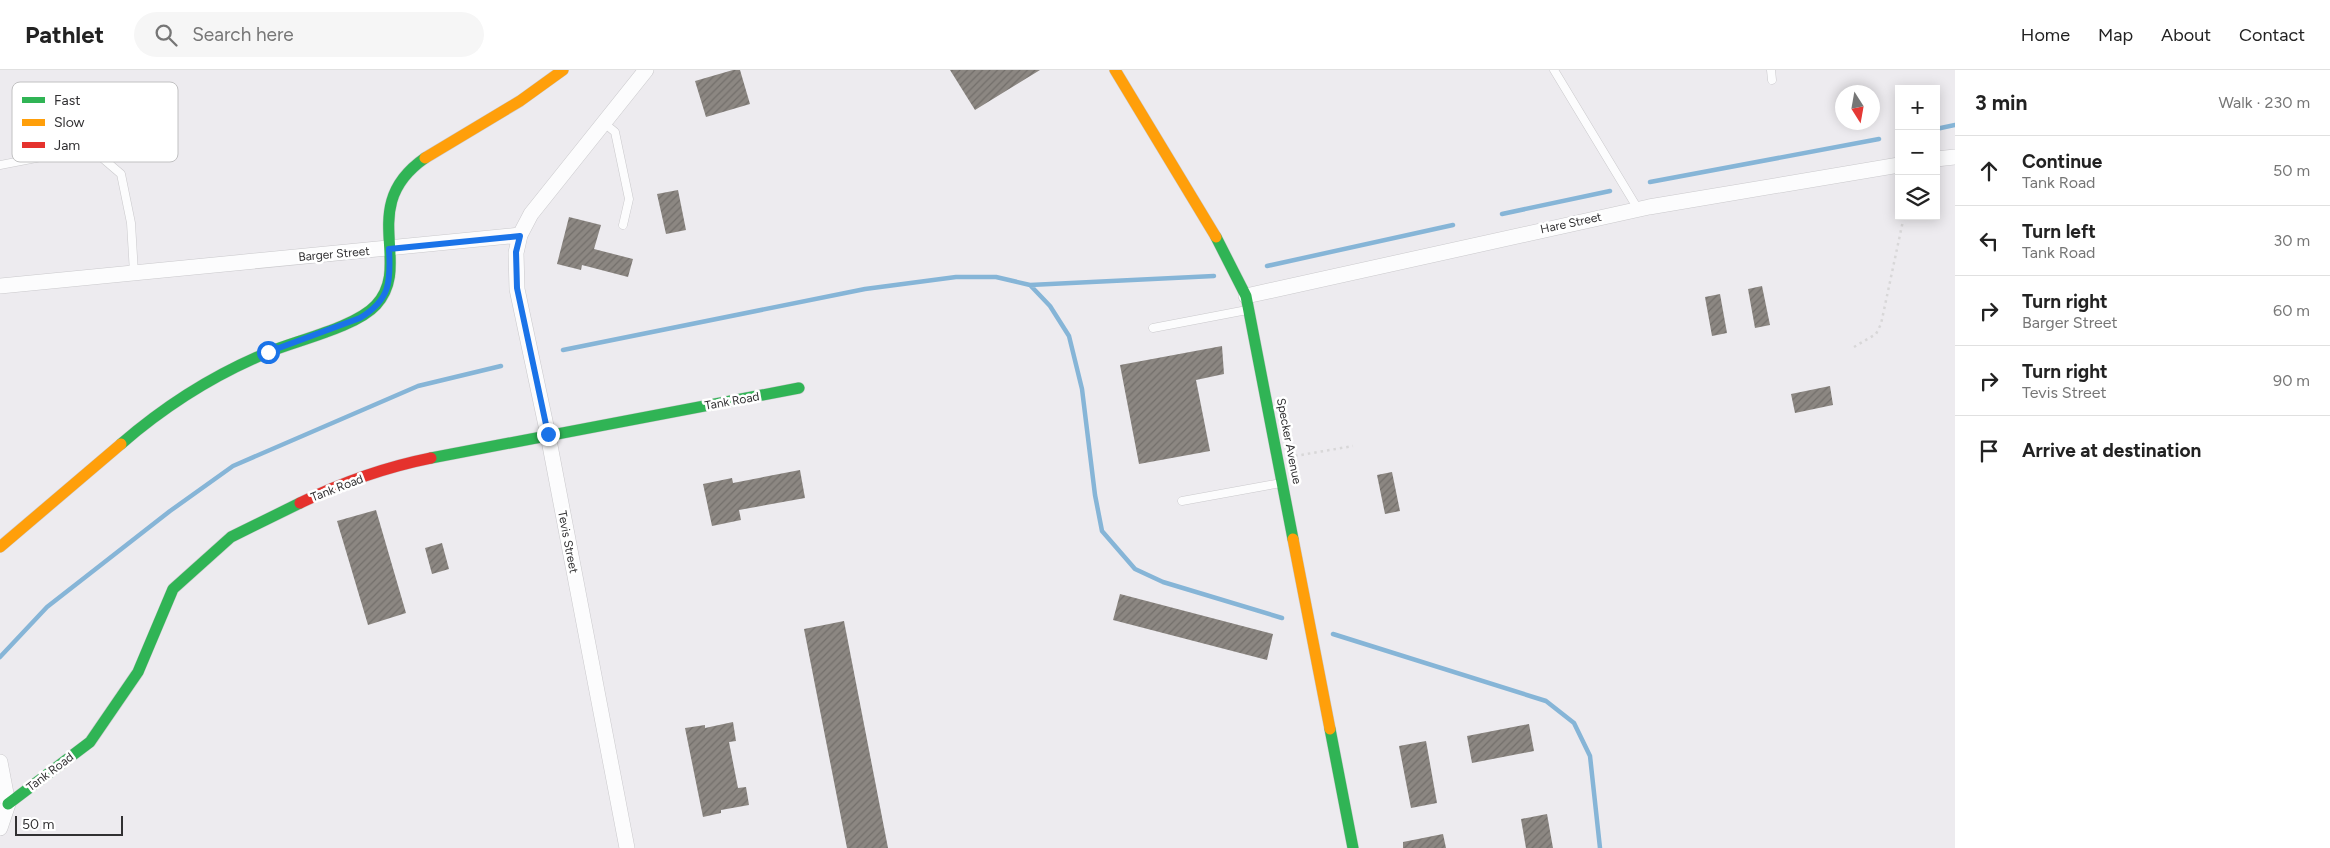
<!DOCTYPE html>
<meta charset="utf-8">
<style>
:root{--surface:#fff;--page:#f6f6f6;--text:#222;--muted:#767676;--line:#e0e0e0}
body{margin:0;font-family:Figtree,sans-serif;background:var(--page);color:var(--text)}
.controls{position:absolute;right:15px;top:15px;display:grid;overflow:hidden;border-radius:0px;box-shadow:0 2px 12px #0003}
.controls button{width:45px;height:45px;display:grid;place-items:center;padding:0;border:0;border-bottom:1px solid var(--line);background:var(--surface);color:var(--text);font:25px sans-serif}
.compass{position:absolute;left:1835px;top:15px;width:45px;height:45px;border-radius:50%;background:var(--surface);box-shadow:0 2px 12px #0003;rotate:169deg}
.scale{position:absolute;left:15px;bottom:12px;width:108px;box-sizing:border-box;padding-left:5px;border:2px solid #313032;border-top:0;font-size:14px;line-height:18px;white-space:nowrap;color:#313032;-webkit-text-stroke:4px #fff;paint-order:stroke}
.stop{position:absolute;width:15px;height:15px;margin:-11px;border:4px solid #1a73e8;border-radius:50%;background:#fff}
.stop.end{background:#1a73e8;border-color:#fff;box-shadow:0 1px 5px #0008}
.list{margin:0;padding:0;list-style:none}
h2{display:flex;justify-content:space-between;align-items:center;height:65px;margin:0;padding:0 20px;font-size:21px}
h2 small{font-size:16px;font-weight:400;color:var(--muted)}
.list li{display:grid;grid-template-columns:32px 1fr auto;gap:15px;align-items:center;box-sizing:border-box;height:70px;padding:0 20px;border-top:1px solid var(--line)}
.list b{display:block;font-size:19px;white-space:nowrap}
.list p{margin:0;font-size:16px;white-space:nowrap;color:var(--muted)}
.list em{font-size:16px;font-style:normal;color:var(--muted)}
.icon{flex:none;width:28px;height:28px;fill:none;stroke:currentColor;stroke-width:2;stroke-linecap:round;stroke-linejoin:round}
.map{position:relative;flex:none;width:1955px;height:778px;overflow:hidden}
header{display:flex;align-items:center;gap:30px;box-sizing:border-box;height:70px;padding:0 25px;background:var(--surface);border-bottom:1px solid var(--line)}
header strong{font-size:24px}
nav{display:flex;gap:28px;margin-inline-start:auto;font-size:18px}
.search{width:350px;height:45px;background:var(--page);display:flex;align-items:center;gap:12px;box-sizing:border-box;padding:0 18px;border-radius:28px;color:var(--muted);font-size:19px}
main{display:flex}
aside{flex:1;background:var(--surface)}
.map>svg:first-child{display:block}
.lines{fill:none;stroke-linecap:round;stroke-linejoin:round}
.stream{stroke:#86b5d7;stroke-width:4.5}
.building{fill:url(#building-hatch)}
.lane-casing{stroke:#cac9cc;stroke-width:9}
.street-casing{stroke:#cac9cc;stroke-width:16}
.fast-casing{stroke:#cac9cc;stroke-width:12}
.slow-casing{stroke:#cac9cc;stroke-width:12}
.jam-casing{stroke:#cac9cc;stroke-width:12}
.path{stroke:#d8d7d8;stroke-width:2.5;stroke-dasharray:2.5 4;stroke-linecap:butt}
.lane{stroke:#fcfcfd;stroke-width:8}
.street{stroke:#fcfcfd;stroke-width:15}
.fast{stroke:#30b455;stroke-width:11}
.slow{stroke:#ff9f0a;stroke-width:11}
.jam{stroke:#e5322d;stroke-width:11}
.route{stroke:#1a73e8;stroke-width:6}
.labels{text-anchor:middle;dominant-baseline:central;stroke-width:5;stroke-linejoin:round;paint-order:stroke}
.street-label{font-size:12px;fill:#313032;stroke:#fff}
.key{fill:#fff;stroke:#c1c1c2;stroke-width:1}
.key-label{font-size:14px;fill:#313032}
</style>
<header>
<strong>Pathlet</strong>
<div class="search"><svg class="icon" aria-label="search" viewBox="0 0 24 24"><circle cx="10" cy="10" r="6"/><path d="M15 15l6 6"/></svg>Search here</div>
<nav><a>Home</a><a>Map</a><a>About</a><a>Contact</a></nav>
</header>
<main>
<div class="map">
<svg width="1955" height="778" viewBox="0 0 1955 778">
<defs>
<pattern id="building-hatch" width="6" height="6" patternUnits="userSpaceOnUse" patternTransform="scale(1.25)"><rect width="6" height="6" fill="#8c8782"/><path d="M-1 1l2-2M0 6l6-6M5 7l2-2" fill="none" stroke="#736f6b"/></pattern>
</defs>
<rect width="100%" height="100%" fill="#edebef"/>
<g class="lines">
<path class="stream" d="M1936,59L1955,55
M1650,112L1879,69
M1502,144L1610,121
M1267,196L1453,155
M1030,215L1214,206
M563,280L865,219L956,207H996L1030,215L1050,236L1069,266L1082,319L1095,425L1102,461L1135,499L1163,512L1282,548
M1333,564L1546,631L1574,653L1590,686L1600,778
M0,587L47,537L170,441L233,396L418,316L501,296"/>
</g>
<path class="building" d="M733,0H740L750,34L706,47L695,11Z
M950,0H1040L975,40Z
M678,120L686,160L666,164L657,124Z
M569,147L601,155L594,179L633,189L628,207L582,195L581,200L557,194Z
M1762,216L1770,255L1755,258L1748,219Z
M1720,224L1727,263L1712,266L1705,227Z
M1222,276L1224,304L1196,310L1210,381L1139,394L1120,295Z
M1830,316L1833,335L1795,343L1791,324Z
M800,400L805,428L739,440L741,450L712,456L703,414L732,408L733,413Z
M1392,402L1400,441L1385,444L1377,405Z
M376,440L406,543L368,555L337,451Z
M442,473L449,499L432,504L425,478Z
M1120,524L1273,564L1267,590L1113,550Z
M844,551L888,778H847L804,559Z
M733,652L736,671L729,672L738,718L746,717L749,735L721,740V743L703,747L685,658L705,655V658Z
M1529,654L1534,681L1472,693L1467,666Z
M1426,671L1437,733L1411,738L1399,676Z
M1547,744L1553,778H1526L1521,749Z
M1443,764L1446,778H1403V772Z"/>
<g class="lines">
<defs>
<path id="lane" d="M1554,0L1638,139
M1771,0L1772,10
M604,53L615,62L629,129L623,155
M0,95L62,83L100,86L121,104L131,153L134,203
M1153,258L1247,240
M1182,431L1281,413"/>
<path id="street" d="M1936,89L1955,87
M520,165L516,183L517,219L548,365L627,778
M0,216L520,165L531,144L646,0
M1246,226L1649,137L1899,95
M0,692L8,734L0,758"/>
<path id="fast" d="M1216,167L1246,226L1293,469
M121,374C166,335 213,305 269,282C298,270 356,257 376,235C414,194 356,136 425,88
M431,388L799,318
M1330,659L1353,778
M8,734L90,672L138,602L173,519L231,467L300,433"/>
<path id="slow" d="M1115,0L1216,167
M425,88L520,31L563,0
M1293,469L1330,659
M0,477L121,374"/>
<path id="jam" d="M300,433C341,413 386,397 431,388"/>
</defs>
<use href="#lane" class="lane-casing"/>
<use href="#street" class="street-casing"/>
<use href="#fast" class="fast-casing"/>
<use href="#slow" class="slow-casing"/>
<use href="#jam" class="jam-casing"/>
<path class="path" d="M1854,277L1876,264L1881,254L1904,146
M1295,386L1353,376"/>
<use href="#lane" class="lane"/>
<use href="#street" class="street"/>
<use href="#fast" class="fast"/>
<use href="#slow" class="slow"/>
<use href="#jam" class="jam"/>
</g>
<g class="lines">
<path class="route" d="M268,282L360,248C390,230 391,212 389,179L520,166L516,182L517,218L548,364"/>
</g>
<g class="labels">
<g class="street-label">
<text transform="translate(1571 153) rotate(-12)">Hare Street</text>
<text transform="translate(334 184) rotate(-5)">Barger Street</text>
<text transform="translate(732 331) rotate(-10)">Tank Road</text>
<text transform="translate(1289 371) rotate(79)">Specker Avenue</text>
<text transform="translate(337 418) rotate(-21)">Tank Road</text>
<text transform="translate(568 472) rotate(79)">Tevis Street</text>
<text transform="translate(50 702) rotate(-37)">Tank Road</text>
</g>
</g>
<rect x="12" y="12" width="166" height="80" rx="8" class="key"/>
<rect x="22" y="27" width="23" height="6" fill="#30b455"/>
<rect x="22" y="49" width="23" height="7" fill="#ff9f0a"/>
<rect x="22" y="72" width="23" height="6" fill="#e5322d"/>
<g class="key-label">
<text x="54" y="35">Fast</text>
<text x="54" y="57">Slow</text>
<text x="54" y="80">Jam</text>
</g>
</svg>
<div class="controls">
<button>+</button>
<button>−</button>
<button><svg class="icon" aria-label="layers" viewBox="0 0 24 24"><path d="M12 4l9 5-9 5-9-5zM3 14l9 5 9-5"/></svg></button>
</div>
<svg class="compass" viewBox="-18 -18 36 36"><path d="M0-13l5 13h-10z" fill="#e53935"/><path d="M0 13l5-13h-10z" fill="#767676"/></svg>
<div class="scale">50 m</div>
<div class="stop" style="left:268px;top:282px"></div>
<div class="stop end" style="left:548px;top:364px"></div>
</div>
<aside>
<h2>3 min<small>Walk · 230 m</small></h2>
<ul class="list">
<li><svg class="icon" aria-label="ahead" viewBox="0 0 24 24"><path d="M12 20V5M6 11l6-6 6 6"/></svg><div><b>Continue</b><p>Tank Road</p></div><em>50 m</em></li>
<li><svg class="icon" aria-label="left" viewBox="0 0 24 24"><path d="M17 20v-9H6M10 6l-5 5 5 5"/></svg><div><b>Turn left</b><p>Tank Road</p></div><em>30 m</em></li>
<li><svg class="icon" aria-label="right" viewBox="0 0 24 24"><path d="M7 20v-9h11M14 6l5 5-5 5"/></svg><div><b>Turn right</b><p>Barger Street</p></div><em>60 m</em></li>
<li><svg class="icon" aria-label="right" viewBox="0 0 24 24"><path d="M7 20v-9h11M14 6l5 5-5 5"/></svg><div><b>Turn right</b><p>Tevis Street</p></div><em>90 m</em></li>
<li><svg class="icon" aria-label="arrive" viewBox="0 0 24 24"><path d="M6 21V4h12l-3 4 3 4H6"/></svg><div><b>Arrive at destination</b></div></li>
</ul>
</aside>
</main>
